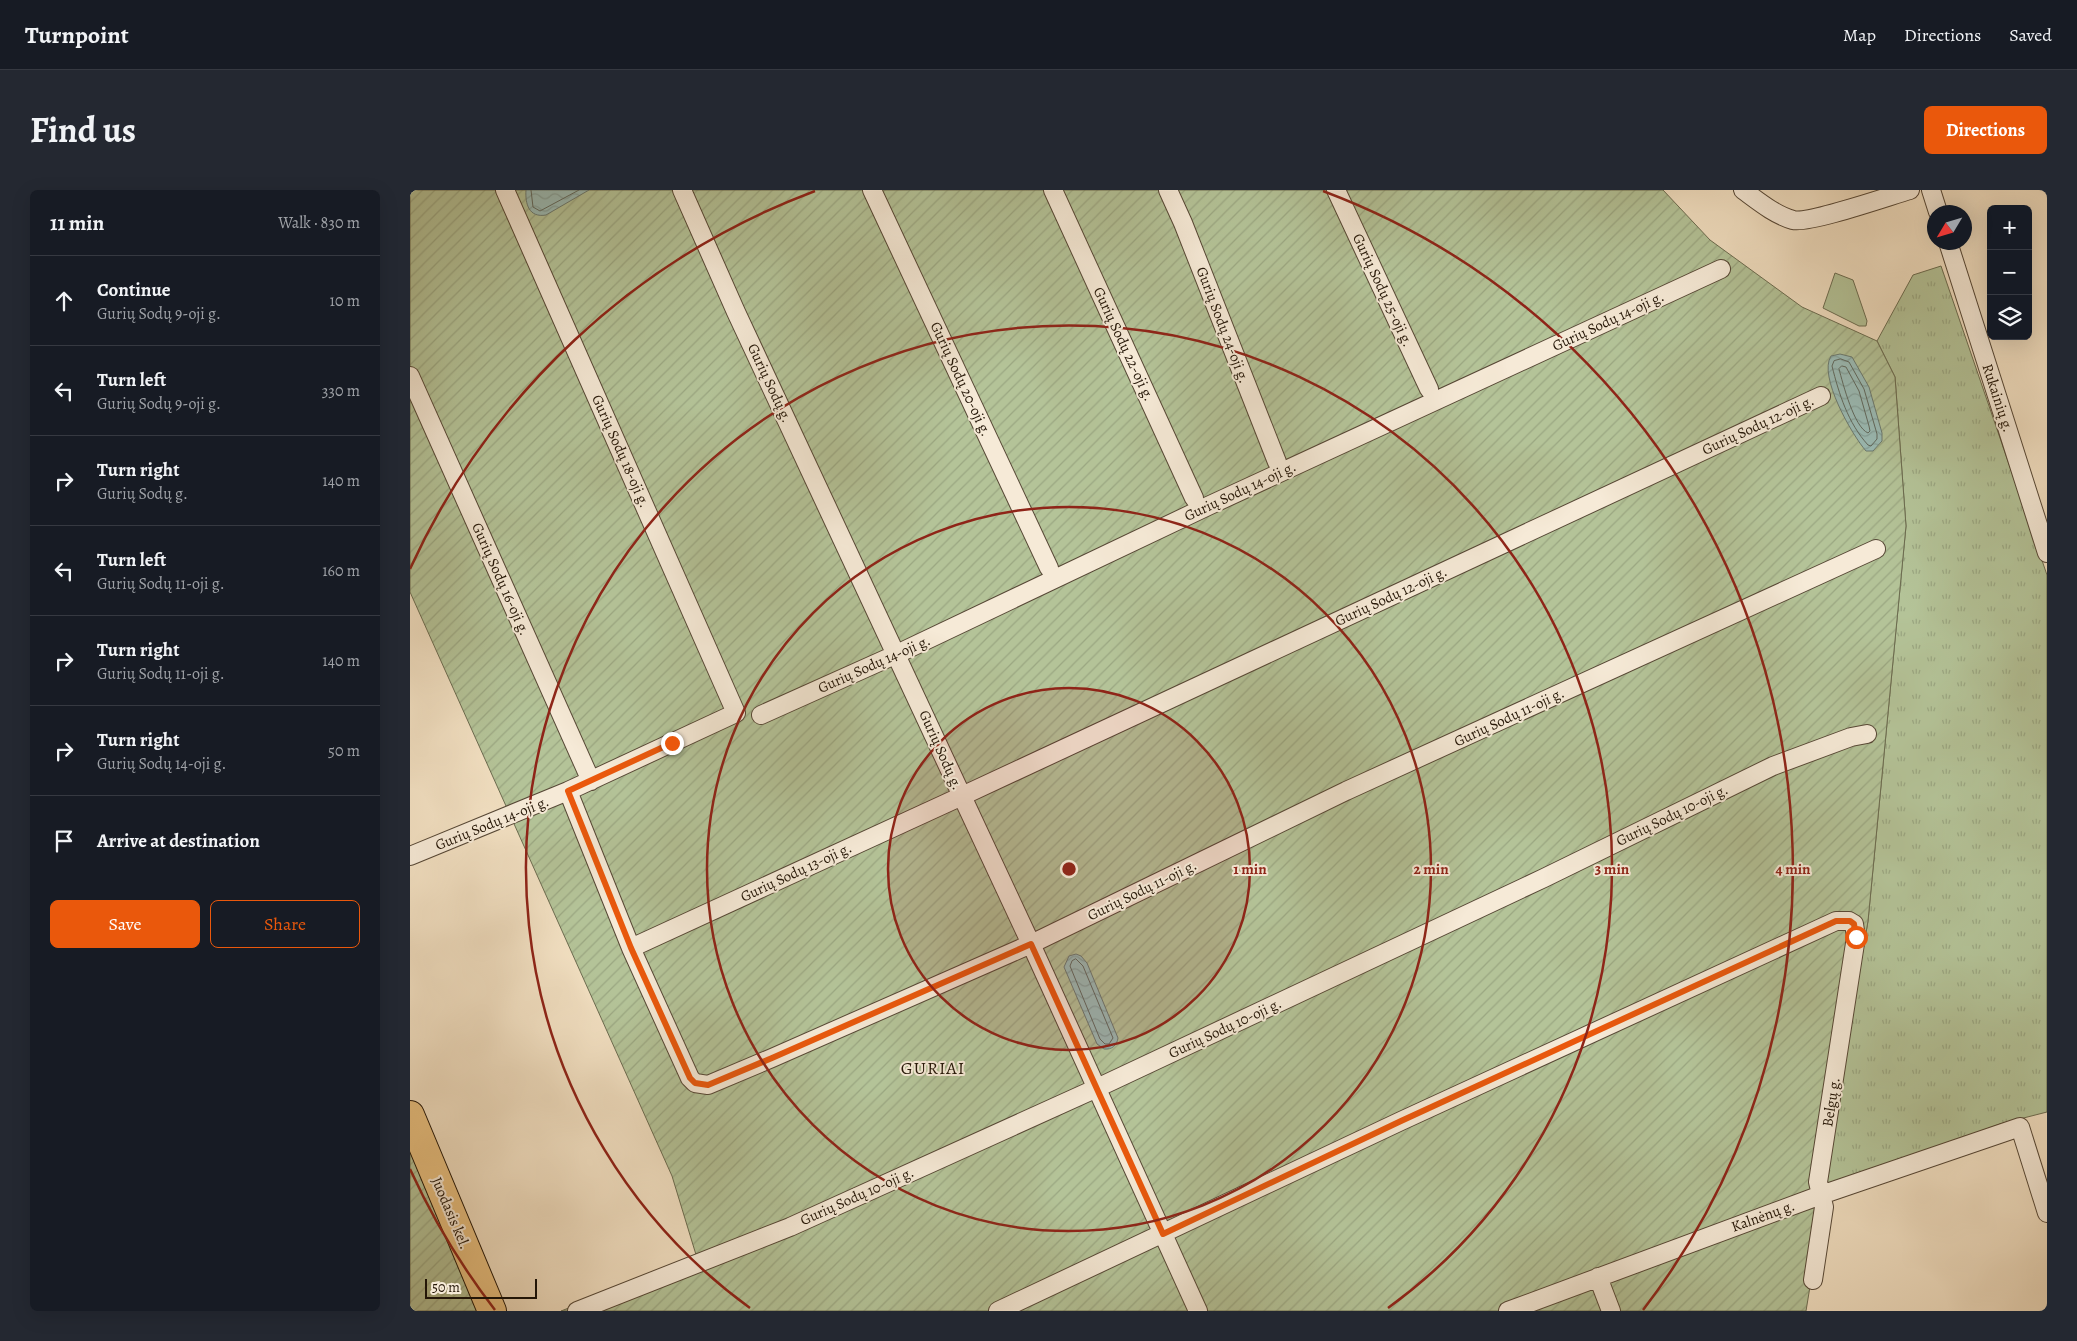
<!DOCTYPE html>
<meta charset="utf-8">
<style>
:root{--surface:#171b24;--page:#242831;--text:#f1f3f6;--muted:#9ea1a6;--line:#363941;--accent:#ea580c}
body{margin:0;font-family:Alegreya,serif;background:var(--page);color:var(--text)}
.controls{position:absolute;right:15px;top:15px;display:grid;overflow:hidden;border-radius:8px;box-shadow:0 5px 20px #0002}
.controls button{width:45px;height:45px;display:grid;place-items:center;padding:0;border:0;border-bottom:1px solid var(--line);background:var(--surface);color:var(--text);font:25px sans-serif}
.compass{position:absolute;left:1517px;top:15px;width:45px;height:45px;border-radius:50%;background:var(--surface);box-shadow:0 5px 20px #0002;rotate:232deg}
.scale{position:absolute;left:15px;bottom:12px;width:112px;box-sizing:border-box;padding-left:5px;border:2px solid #241607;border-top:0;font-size:14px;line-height:18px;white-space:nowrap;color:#241607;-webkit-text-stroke:4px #f6ead7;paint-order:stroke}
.stop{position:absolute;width:15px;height:15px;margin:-11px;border:4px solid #ea580c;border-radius:50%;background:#fff}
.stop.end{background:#ea580c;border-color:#fff;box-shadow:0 1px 5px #0008}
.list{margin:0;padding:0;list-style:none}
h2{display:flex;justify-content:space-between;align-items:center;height:65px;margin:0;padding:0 20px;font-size:21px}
h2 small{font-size:16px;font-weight:400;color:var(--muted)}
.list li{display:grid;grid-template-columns:32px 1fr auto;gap:15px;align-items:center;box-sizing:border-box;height:90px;padding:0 20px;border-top:1px solid var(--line)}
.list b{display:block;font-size:19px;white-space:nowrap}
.list p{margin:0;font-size:16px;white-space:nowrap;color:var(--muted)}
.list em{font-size:16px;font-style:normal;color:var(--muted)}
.actions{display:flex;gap:10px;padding:15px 20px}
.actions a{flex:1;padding:11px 0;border:1px solid var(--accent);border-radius:8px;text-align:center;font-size:18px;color:var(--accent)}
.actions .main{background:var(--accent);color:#fff}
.icon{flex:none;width:28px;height:28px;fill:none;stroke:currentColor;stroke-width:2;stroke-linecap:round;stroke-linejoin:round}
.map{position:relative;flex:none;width:1637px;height:1121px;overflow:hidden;border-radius:8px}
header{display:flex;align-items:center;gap:30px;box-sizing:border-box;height:70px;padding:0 25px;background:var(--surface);border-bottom:1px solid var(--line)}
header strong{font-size:24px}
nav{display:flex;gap:28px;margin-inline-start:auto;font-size:18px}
.intro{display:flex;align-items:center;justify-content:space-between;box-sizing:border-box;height:120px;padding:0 30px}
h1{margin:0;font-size:35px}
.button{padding:12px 22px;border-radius:8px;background:var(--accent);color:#fff;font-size:18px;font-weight:700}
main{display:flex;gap:30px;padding:0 30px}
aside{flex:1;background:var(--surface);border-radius:8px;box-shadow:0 5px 20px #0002}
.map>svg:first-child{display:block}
.grass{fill:url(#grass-tufts);stroke:#6c6c50}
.park{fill:#b4c398;stroke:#6c6c50}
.garden{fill:url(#garden-furrows);stroke:#6c6c50}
.water{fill:url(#water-waves);stroke:#6b7a70}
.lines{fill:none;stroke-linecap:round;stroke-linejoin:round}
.shore{stroke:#60695e;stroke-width:1}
.street-casing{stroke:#574836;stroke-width:20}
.primary-casing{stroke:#241607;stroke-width:30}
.street{stroke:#f6ead7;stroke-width:18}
.primary{stroke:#e8c080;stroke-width:28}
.route{stroke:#ea580c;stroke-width:6}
.ring{fill:none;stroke:#8f2418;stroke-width:2.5}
.labels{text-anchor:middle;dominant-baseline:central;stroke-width:4;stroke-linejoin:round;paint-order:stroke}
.street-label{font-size:15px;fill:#241607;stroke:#f6ead7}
.quarter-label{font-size:18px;letter-spacing:1px;fill:#241607;stroke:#f6ead7}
.centre{fill:#8f2418;stroke:#f6ead7;stroke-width:2.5}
.ring-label{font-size:15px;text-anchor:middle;font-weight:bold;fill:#8f2418;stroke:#f6ead7;stroke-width:4;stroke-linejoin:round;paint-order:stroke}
</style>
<header>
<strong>Turnpoint</strong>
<nav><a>Map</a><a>Directions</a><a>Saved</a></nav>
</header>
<div class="intro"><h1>Find us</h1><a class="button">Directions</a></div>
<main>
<aside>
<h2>11 min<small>Walk · 830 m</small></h2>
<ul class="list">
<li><svg class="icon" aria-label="ahead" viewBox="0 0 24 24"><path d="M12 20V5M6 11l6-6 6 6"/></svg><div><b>Continue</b><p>Gurių Sodų 9-oji g.</p></div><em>10 m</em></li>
<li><svg class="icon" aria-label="left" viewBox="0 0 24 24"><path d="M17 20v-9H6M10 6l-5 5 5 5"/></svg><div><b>Turn left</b><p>Gurių Sodų 9-oji g.</p></div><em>330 m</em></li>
<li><svg class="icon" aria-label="right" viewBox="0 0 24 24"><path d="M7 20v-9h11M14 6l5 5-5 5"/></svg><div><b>Turn right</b><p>Gurių Sodų g.</p></div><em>140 m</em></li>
<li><svg class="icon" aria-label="left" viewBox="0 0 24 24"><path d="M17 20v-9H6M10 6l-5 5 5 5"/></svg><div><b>Turn left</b><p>Gurių Sodų 11-oji g.</p></div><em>160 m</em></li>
<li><svg class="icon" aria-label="right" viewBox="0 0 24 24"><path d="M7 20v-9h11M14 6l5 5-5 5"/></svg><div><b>Turn right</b><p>Gurių Sodų 11-oji g.</p></div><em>140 m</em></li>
<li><svg class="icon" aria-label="right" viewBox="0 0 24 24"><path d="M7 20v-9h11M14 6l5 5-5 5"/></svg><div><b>Turn right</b><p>Gurių Sodų 14-oji g.</p></div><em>50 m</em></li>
<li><svg class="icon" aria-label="arrive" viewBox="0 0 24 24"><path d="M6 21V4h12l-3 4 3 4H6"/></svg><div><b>Arrive at destination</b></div></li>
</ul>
<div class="actions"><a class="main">Save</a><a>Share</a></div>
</aside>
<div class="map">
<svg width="1637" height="1121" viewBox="0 0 1637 1121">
<defs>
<pattern id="grass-tufts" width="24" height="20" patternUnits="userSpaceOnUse" patternTransform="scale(1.25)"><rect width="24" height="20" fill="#b4c398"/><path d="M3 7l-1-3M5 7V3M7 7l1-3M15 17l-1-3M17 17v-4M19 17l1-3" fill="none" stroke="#9ba782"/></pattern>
<pattern id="garden-furrows" width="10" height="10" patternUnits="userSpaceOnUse" patternTransform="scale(1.25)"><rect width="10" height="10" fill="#b4c398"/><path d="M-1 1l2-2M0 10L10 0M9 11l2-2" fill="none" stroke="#9ba782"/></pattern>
<pattern id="water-waves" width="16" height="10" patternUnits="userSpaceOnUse" patternTransform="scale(1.25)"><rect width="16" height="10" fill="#9bbcb6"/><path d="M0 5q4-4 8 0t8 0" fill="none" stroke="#85a19b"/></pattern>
</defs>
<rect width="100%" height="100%" fill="#f1dfc1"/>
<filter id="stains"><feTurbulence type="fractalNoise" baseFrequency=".004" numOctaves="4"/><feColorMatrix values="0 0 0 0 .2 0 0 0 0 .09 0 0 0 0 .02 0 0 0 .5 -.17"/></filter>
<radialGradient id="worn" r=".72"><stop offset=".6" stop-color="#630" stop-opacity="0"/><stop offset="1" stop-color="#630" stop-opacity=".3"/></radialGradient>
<path class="grass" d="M1531,76L1637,385V922L1590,934L1422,995L1414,989L1458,731L1496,336L1485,187L1467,151L1503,85Z"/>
<path class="park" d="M1425,83L1443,90L1457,131L1456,136H1449L1413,118Z"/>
<path class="garden" d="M0,0H1253L1300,50L1392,117L1467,151L1485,187L1496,336L1458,731L1414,989V1011L1396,1121H151L287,1068L262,986L0,402Z
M0,941L74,1121H0Z"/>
<path class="water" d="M116,0H179L136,25C119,28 115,14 116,0Z
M1430,164L1442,167L1459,197L1472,243V251L1463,261H1456C1442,245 1408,186 1421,166Z
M666,764L671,766L677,773L708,848C707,855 702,860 694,859L687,854L654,777L659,766Z"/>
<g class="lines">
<path class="shore" d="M121,0L123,17L130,21L169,0
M1431,169L1439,172L1454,199L1467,244V249L1461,256L1458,255C1438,233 1429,204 1422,176L1424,171Z
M1432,176L1436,177L1449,201L1459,236L1460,241L1458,243C1444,237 1433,194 1429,179Z
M666,769L673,776L703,848L699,854H695L690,849L660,776L662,771Z"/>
<defs>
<path id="street" d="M272,0L326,122L621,754L788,1121
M462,0L639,378
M643,0L784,308
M758,0L773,33L867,272
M926,0L1019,199
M1333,0C1348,11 1365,25 1383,30C1399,34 1479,6 1500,0
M1521,0L1528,22
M1538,52L1637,363
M0,186L181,591
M351,525L487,464L798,316L1311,79
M158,601L221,758L280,888L285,893L298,895L362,868L621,754L936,601L1466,359
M0,666L158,601L326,523L95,0
M221,758L552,606L1411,206
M1188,1087L1201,1121
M167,1121L380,1037L687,898L1134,688L1363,576L1441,547L1457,544
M588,1121L991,931L1426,731H1439L1444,734L1446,747L1408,992L1414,1017L1403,1090
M1098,1121L1411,1005L1610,937L1637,1023"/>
<path id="primary" d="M0,925L82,1121"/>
</defs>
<use href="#street" class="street-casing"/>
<use href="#primary" class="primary-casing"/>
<use href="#street" class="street"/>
<use href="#primary" class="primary"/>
</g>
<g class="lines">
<path class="route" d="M262,553L158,601L221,758L280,888L285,893L298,895L362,868L621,754L753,1044L991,931L1426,731H1440L1444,734L1446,747"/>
</g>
<circle cx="659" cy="679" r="181" fill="#8f2418" fill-opacity=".12"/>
<g class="ring">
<circle cx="659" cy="679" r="181"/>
<circle cx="659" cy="679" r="362"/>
<path d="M340 1118A543 543 0 1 1 978 1118"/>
<path d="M85 1120A724 724 0 0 1 0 979M0 379A724 724 0 0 1 405 1M913 1A724 724 0 0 1 1233 1120"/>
</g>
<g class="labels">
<g class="street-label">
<text transform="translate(973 100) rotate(65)">Gurių Sodų 25-oji g.</text>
<text transform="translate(1198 131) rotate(-25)">Gurių Sodų 14-oji g.</text>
<text transform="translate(813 135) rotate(69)">Gurių Sodų 24-oji g.</text>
<text transform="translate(714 154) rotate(65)">Gurių Sodų 22-oji g.</text>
<text transform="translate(551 189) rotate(65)">Gurių Sodų 20-oji g.</text>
<text transform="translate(360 193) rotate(65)">Gurių Sodų g.</text>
<text transform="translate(1588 208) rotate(72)">Rukainių g.</text>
<text transform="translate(1348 235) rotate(-25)">Gurių Sodų 12-oji g.</text>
<text transform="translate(211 261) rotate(66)">Gurių Sodų 18-oji g.</text>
<text transform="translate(830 301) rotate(-25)">Gurių Sodų 14-oji g.</text>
<text transform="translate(91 389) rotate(66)">Gurių Sodų 16-oji g.</text>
<text transform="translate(981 406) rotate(-25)">Gurių Sodų 12-oji g.</text>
<text transform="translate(464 474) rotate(-24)">Gurių Sodų 14-oji g.</text>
<text transform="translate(1099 527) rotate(-25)">Gurių Sodų 11-oji g.</text>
<text transform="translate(531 560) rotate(66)">Gurių Sodų g.</text>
<text transform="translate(1262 625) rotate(-26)">Gurių Sodų 10-oji g.</text>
<text transform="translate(82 633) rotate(-22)">Gurių Sodų 14-oji g.</text>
<text transform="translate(386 682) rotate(-25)">Gurių Sodų 13-oji g.</text>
<text transform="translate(732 700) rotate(-26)">Gurių Sodų 11-oji g.</text>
<text transform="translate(815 838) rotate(-25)">Gurių Sodų 10-oji g.</text>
<text transform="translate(1421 912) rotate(-81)">Belgų g.</text>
<text transform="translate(447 1006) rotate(-24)">Gurių Sodų 10-oji g.</text>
<text transform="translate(41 1023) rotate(67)">Juodasis kel.</text>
<text transform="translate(1353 1026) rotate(-20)">Kalnėnų g.</text>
</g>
<g class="quarter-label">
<text x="523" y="878">GURIAI</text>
</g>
</g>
<circle cx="659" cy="679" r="8" class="centre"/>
<g class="ring-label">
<text x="840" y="684">1 min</text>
<text x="1021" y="684">2 min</text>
<text x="1202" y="684">3 min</text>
<text x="1383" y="684">4 min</text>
</g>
<rect width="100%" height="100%" filter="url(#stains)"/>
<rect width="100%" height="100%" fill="url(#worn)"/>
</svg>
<div class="controls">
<button>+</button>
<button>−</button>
<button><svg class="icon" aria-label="layers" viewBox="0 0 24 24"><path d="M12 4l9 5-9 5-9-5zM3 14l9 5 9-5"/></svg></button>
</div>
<svg class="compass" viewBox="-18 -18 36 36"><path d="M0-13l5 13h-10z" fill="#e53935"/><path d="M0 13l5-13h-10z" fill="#9ea1a6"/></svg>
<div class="scale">50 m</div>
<div class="stop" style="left:1446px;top:747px"></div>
<div class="stop end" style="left:262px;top:553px"></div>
</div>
</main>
